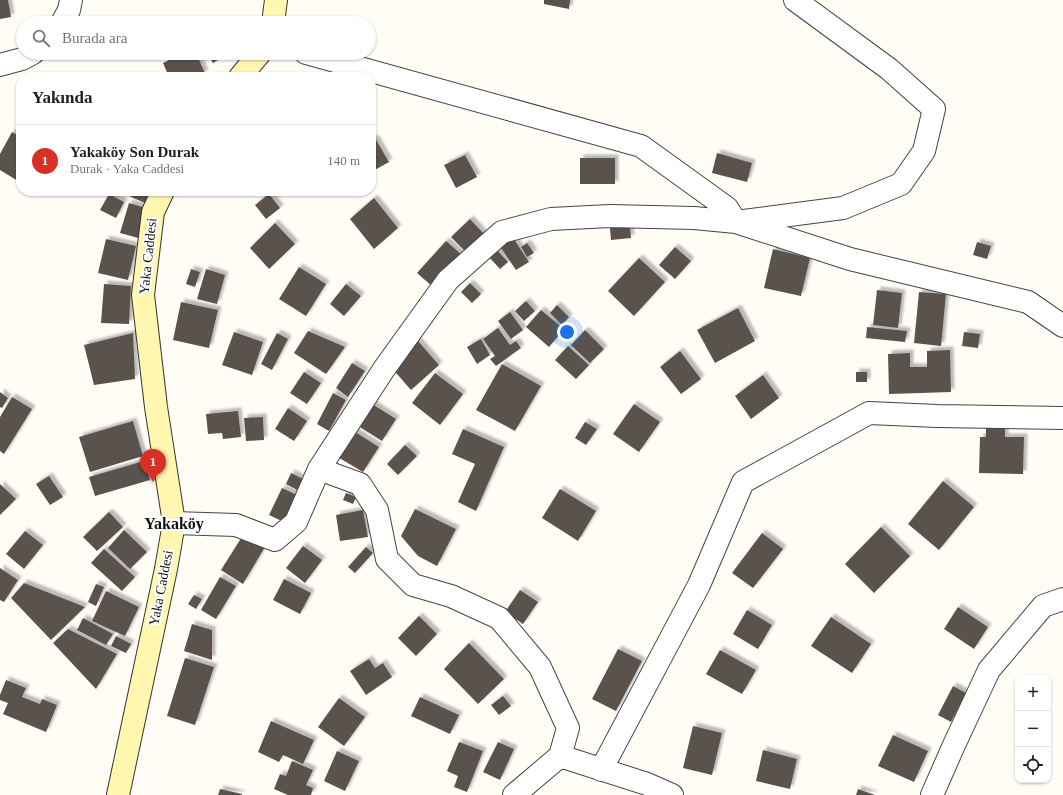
<!DOCTYPE html>
<html lang="tr">
<meta charset="utf-8">
<style>
:root{--surface:#fff;--page:#f6f6f6;--text:#202124;--muted:#757577;--line:#e0e0e0;--accent:#d93025}
body{margin:0;font-family:Georgia,serif;background:var(--page);color:var(--text)}
.controls{position:absolute;right:12px;bottom:12px;display:grid;overflow:hidden;border-radius:8px;box-shadow:0 1px 3px #0004}
.controls button{width:36px;height:36px;display:grid;place-items:center;padding:0;border:0;border-bottom:1px solid var(--line);background:var(--surface);color:var(--text);font:20px sans-serif}
.you{position:absolute;left:567px;top:332px;width:14px;height:14px;margin:-10px;border:3px solid #fff;border-radius:50%;background:#1a73e8;box-shadow:0 0 0 6px #1a73e833}
.badge{display:grid;place-items:center;width:26px;height:26px;border-radius:50%;background:var(--accent);color:#fff;font-size:13px;font-weight:700}
.pin{position:absolute;translate:-50% -33px;filter:drop-shadow(0 1px 2px #0008)}
.pin::after{content:'';position:absolute;top:21px;width:14px;height:12px;background:inherit;clip-path:polygon(0 0,100% 0,50% 100%)}
.list{margin:0;padding:0;list-style:none}
h2{display:flex;justify-content:space-between;align-items:center;height:52px;margin:0;padding:0 16px;font-size:17px}
h2 small{font-size:13px;font-weight:400;color:var(--muted)}
.list li{display:grid;grid-template-columns:26px 1fr auto;gap:12px;align-items:center;box-sizing:border-box;height:72px;padding:0 16px;border-top:1px solid var(--line)}
.list b{display:block;font-size:15px;white-space:nowrap}
.list p{margin:0;font-size:13px;white-space:nowrap;color:var(--muted)}
.list em{font-size:13px;font-style:normal;color:var(--muted)}
.icon{flex:none;width:22px;height:22px;fill:none;stroke:currentColor;stroke-width:2;stroke-linecap:round;stroke-linejoin:round}
.map{position:relative;flex:none;width:1063px;height:795px;overflow:hidden}
.search{position:absolute;background:var(--surface);box-shadow:0 1px 3px #0004;left:16px;top:16px;width:360px;height:44px;display:flex;align-items:center;gap:10px;box-sizing:border-box;padding:0 14px;border-radius:22px;color:var(--muted);font-size:15px}
.panel{position:absolute;background:var(--surface);box-shadow:0 1px 3px #0004;left:16px;top:72px;width:360px;height:124px;border-radius:16px}
.map>svg:first-child{display:block}
.building{fill:#5a524d;filter:url(#shadow)}
.lines{fill:none;stroke-linecap:round;stroke-linejoin:round}
.street-casing{stroke:#444;stroke-width:24}
.secondary-casing{stroke:#333;stroke-width:24}
.street{stroke:#fff;stroke-width:22}
.secondary{stroke:#fff6b0;stroke-width:22}
.labels{text-anchor:middle;dominant-baseline:central;stroke-width:4;stroke-linejoin:round;paint-order:stroke}
.street-label{font-size:14px;fill:#111;stroke:#fff}
.quarter-label{font-size:16px;font-weight:bold;fill:#111;stroke:#fff}
</style>
<div class="map">
<svg width="1063" height="795" viewBox="0 0 1063 795">
<defs>
<filter id="shadow"><feDropShadow dx="3.5" dy="-3.5" stdDeviation="1" flood-color="#0004"/></filter>
</defs>
<rect width="100%" height="100%" fill="#fffdf5"/>
<path class="building" d="M0,0H8L11,17L0,19Z
M544,0H570L569,9L544,4Z
M184,53H196L205,73L197,77H169L163,63Z
M207,53H230L213,63Z
M12,132L21,137V176L18,181L0,170V154Z
M375,138L389,162L371,172V140Z
M717,153L752,163L747,182L712,173Z
M465,155L477,177L456,188L444,165Z
M580,158H615V184H580Z
M131,191H150L145,203L129,196Z
M109,194L124,202L116,218L100,210Z
M269,194L280,208L266,219L255,205Z
M374,198L398,228L374,249L350,219Z
M129,203L146,208L138,238L120,233Z
M470,219L484,234L465,251L451,237Z
M275,223L295,244L269,269L250,248Z
M630,227L631,238L611,240L610,228Z
M512,236L529,262L516,270L499,245Z
M106,239L136,246L128,280L98,273Z
M446,241L462,255L433,287L417,273Z
M977,242L991,246L987,259L973,255Z
M527,243L534,253L527,257L521,247Z
M675,247L691,261L675,279L659,265Z
M496,249L508,262L500,269L488,256Z
M773,249L810,258L801,296L764,288Z
M639,258L665,282L634,316L608,291Z
M299,267L326,284L306,316L279,299Z
M191,269L200,272L195,287L186,284Z
M206,269L225,275L217,304L197,299Z
M470,283L481,294L472,303L461,292Z
M104,284L131,286L129,324L101,323Z
M346,284L361,296L344,316L330,304Z
M877,290L902,293L898,328L873,325Z
M919,292L946,294L941,346L914,343Z
M526,301L535,311L524,321L515,311Z
M181,302L218,310L209,348L173,340Z
M557,305L569,317L562,325L550,313Z
M738,308L755,341L715,363L697,330Z
M541,310L564,329L549,347L526,327Z
M510,312L523,330L511,339L498,321Z
M867,327L907,331L905,342L866,338Z
M498,328L510,345L516,341L521,348L496,366L490,359L495,356L483,339Z
M585,330L604,349L590,363L571,345Z
M308,331L345,347L326,374L294,353Z
M234,332L263,342L252,375L222,365Z
M964,332L980,334L978,348L962,346Z
M133,333L135,379L94,385L84,345Z
M277,333L288,339L272,370L261,364Z
M481,339L490,355L477,364L467,347Z
M418,341L439,365L411,390L390,366Z
M568,346L589,365L576,379L555,360Z
M950,350L951,392L889,394L888,354L910,353V367H927V351Z
M680,351L701,379L681,394L660,367Z
M352,363L365,371L348,397L336,388Z
M502,364L541,386L515,431L476,410Z
M304,372L321,383L307,404L290,393Z
M856,372H867V382H856Z
M435,373L463,394L440,425L412,403Z
M763,375L779,398L751,419L735,396Z
M0,392L8,398L2,408L0,407Z
M333,393L346,400L329,431L317,424Z
M12,397L32,409L4,454L0,451V417Z
M369,402L396,419L382,441L355,424Z
M634,404L660,422L639,452L613,434Z
M288,408L307,421L294,441L275,429Z
M238,411L241,437L223,439L222,433L208,434L206,414Z
M263,417L264,440L246,441L244,418Z
M133,421L143,456L90,472L79,437Z
M585,422L597,429L586,445L575,438Z
M986,426L1005,427V437H1024L1023,474L979,473L980,437H986Z
M463,429L504,447L476,511L458,502L475,464L452,454Z
M352,430L379,447L363,472L336,456Z
M405,445L417,456L398,475L387,464Z
M144,461L150,480L95,496L89,477Z
M291,473L307,481L301,492L286,484Z
M49,476L63,497L50,505L36,484Z
M943,481L974,507L939,550L908,524Z
M0,484L16,499L0,515Z
M282,488L299,496L286,523L269,515Z
M560,489L596,511L578,541L542,518Z
M346,493L356,497L353,504L343,500Z
M415,509L456,529L437,566L418,556L401,536Z
M363,510L368,537L340,541L336,515Z
M109,512L123,527L97,551L83,537Z
M881,527L910,556L874,593L845,564Z
M124,530L147,552L130,569L108,548Z
M25,531L43,545L24,569L6,554Z
M245,532L266,545L243,584L221,570Z
M762,533L783,549L753,588L732,573Z
M303,546L322,560L305,583L286,568Z
M366,547L373,553L355,573L348,567Z
M104,549L135,577L122,591L91,563Z
M0,568L18,580L4,602L0,600Z
M220,577L236,586L216,619L201,610Z
M284,579L311,593L300,614L273,600Z
M24,583L85,607L51,640L11,598Z
M96,584L104,587L96,606L88,602Z
M520,590L538,602L523,624L505,612Z
M106,591L139,607L125,636L92,621Z
M194,595L202,599L196,609L188,604Z
M958,607L988,627L974,649L944,629Z
M747,610L772,625L758,649L733,634Z
M419,616L437,634L416,656L398,638Z
M831,617L871,644L852,673L811,646Z
M83,618L113,634L106,645L77,630Z
M192,624L212,630V660L184,651Z
M68,629L117,654L96,689L53,643Z
M116,636L131,644L126,653L111,646Z
M469,643L504,679L478,704L444,669Z
M618,649L642,661L616,711L592,699Z
M720,650L756,670L742,694L706,674Z
M185,658L214,667L195,725L167,716Z
M369,659L375,668L383,663L392,677L366,695L350,671Z
M6,680L26,688L22,697L40,704L42,699L57,705L46,732L3,714L8,703L0,700V695Z
M953,686L966,693L951,722L938,715Z
M503,696L511,706L499,715L491,705Z
M420,697L459,715L450,734L411,716Z
M339,698L365,717L344,746L318,727Z
M271,721L314,740L303,764L283,755L279,762L258,752Z
M693,726L722,733L712,775L683,768Z
M893,735L928,751L914,782L878,766Z
M459,742L483,751L467,792L454,787L458,776L447,771Z
M498,742L514,749L500,780L483,772Z
M763,750L797,759L790,789L756,781Z
M337,751L359,761L345,791L324,781Z
M292,761L313,770L306,785L313,788L311,795H288L274,789L280,774L286,776Z
M220,789L242,794V795H218Z
M858,789L875,795H856Z"/>
<g class="lines">
<defs>
<path id="street" d="M62,23L69,10L71,0
M306,53L641,146L727,208L736,222L850,259L1028,302L1063,326
M0,65L22,59L33,53
M174,523L236,525L275,540L296,522L319,469
M560,756L647,784L672,795
M601,770L699,585L743,482L869,413L937,416L1063,418
M514,795L560,756L568,728L540,667L499,618L451,596L413,585L387,559L377,510L360,484L319,469L384,369L448,280L502,232L551,219L610,216L694,218L736,222L843,208L901,184L924,151L934,109L889,69L795,0
M932,795L954,745L989,670L1043,606L1063,599"/>
<path id="secondary" d="M273,23L276,0
M240,77L260,53
M118,795L166,569L174,523L156,407L143,295L153,212L163,191"/>
</defs>
<use href="#street" class="street-casing"/>
<use href="#secondary" class="secondary-casing"/>
<use href="#street" class="street"/>
<use href="#secondary" class="secondary"/>
</g>
<g class="labels">
<g class="street-label">
<text transform="translate(148 256) rotate(-84)">Yaka Caddesi</text>
<text transform="translate(161 588) rotate(-79)">Yaka Caddesi</text>
</g>
<g class="quarter-label">
<text x="174" y="523">Yakaköy</text>
</g>
</g>
</svg>
<div class="controls">
<button>+</button>
<button>−</button>
<button><svg class="icon" aria-label="locate" viewBox="0 0 24 24"><circle cx="12" cy="12" r="6"/><path d="M12 2v4M12 18v4M2 12h4M18 12h4"/></svg></button>
</div>
<div class="you"></div>
<div class="pin badge" style="left:153px;top:482px">1</div>
<div class="search"><svg class="icon" aria-label="search" viewBox="0 0 24 24"><circle cx="10" cy="10" r="6"/><path d="M15 15l6 6"/></svg>Burada ara</div>
<section class="panel">
<h2>Yakında<small></small></h2>
<ul class="list">
<li><span class="badge">1</span><div><b>Yakaköy Son Durak</b><p>Durak · Yaka Caddesi</p></div><em>140 m</em></li>
</ul>
</section>
</div>
